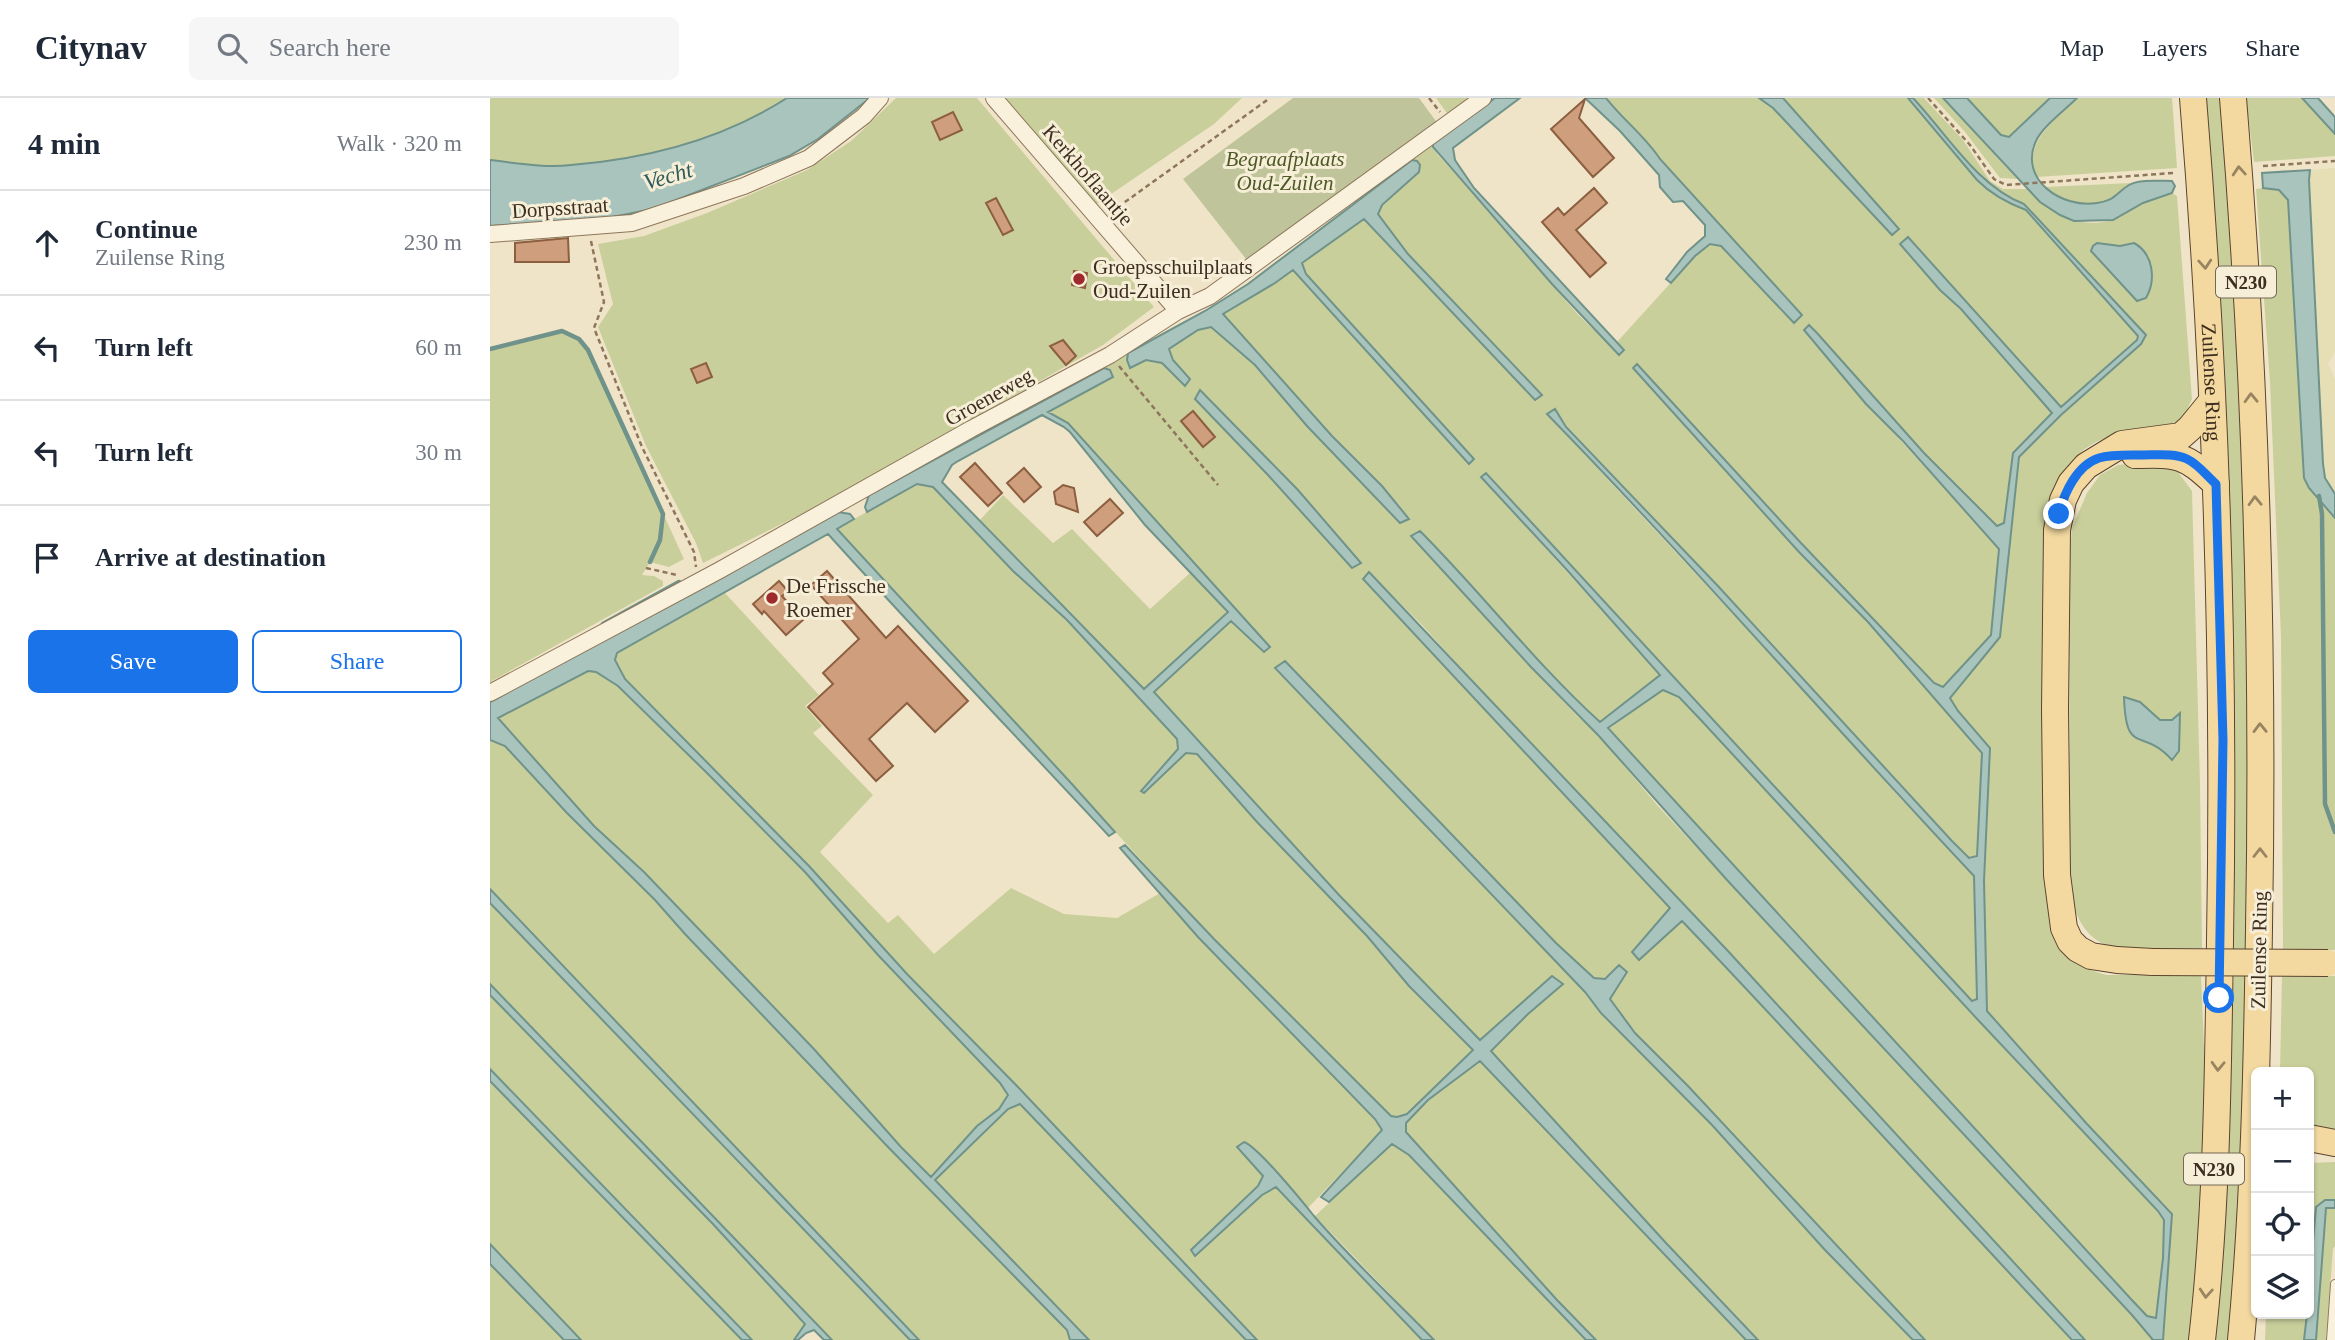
<!DOCTYPE html>
<meta charset="utf-8">
<style>
:root{--surface:#fff;--page:#f6f6f7;--text:#1f2937;--muted:#747a83;--line:#e0e1e3;--accent:#1a73e8}
body{margin:0;font-family:Georgia,serif;background:var(--page);color:var(--text)}
.controls{position:absolute;right:21px;bottom:21px;display:grid;overflow:hidden;border-radius:10px;box-shadow:0 2px 5px #0004}
.controls button{width:63px;height:63px;display:grid;place-items:center;padding:0;border:0;border-bottom:2px solid var(--line);background:var(--surface);color:var(--text);font:35px sans-serif}
.stop{position:absolute;width:21px;height:21px;margin:-16px;border:5px solid #1a73e8;border-radius:50%;background:#fff}
.stop.end{background:#1a73e8;border-color:#fff;box-shadow:0 2px 7px #0008}
.list{margin:0;padding:0;list-style:none}
h2{display:flex;justify-content:space-between;align-items:center;height:91px;margin:0;padding:0 28px;font-size:30px}
h2 small{font-size:23px;font-weight:400;color:var(--muted)}
.list li{display:grid;grid-template-columns:46px 1fr auto;gap:21px;align-items:center;box-sizing:border-box;height:105px;padding:0 28px;border-top:2px solid var(--line)}
.list b{display:block;font-size:26px;white-space:nowrap}
.list p{margin:0;font-size:23px;white-space:nowrap;color:var(--muted)}
.list em{font-size:23px;font-style:normal;color:var(--muted)}
.actions{display:flex;gap:14px;padding:21px 28px}
.actions a{flex:1;padding:16px 0;border:2px solid var(--accent);border-radius:10px;text-align:center;font-size:24px;color:var(--accent)}
.actions .main{background:var(--accent);color:#fff}
.icon{flex:none;width:38px;height:38px;fill:none;stroke:currentColor;stroke-width:2;stroke-linecap:round;stroke-linejoin:round}
.map{position:relative;flex:none;width:1845px;height:1242px;overflow:hidden}
header{display:flex;align-items:center;gap:42px;box-sizing:border-box;height:98px;padding:0 35px;background:var(--surface);border-bottom:2px solid var(--line)}
header strong{font-size:33px}
nav{display:flex;gap:38px;margin-inline-start:auto;font-size:24px}
.search{width:490px;height:63px;background:var(--page);display:flex;align-items:center;gap:18px;box-sizing:border-box;padding:0 24px;border-radius:10px;color:var(--muted);font-size:26px}
main{display:flex}
aside{flex:1;background:var(--surface)}
.map>svg:first-child{display:block}
.farmland{fill:#e6deb5}
.green{fill:#c9cf9b;fill-rule:evenodd}
.cemetery{fill:#bfc49a}
.water{fill:#a9c4bc;stroke:#6f938a;stroke-width:2;fill-rule:evenodd}
.lines{fill:none;stroke-linecap:round;stroke-linejoin:round}
.stream{stroke:#6f938a;stroke-width:4.5}
.building{fill:#cf9f7d;stroke:#8d5f41;stroke-width:2}
.service-casing{stroke:#8d765c;stroke-width:10}
.minor-casing{stroke:#8d765c;stroke-width:18}
.primary-casing{stroke:#5b4430;stroke-width:28}
.path{stroke:#8d765c;stroke-width:2.5;stroke-dasharray:5 3.5;stroke-linecap:butt}
.service{stroke:#faf1dc;stroke-width:8}
.minor{stroke:#faf1dc;stroke-width:16}
.primary{stroke:#f3d9a0;stroke-width:26}
.primary-bridge-casing{stroke:#5b4430;stroke-width:28;stroke-linecap:butt}
.primary-bridge{stroke:#f3d9a0;stroke-width:26}
.oneway{stroke:#988460}
.route{stroke:#1a73e8;stroke-width:9}
.poi-dot{fill:#9e2a2b;stroke:#f7eed8;stroke-width:2.5}
.labels{text-anchor:middle;dominant-baseline:central;stroke-width:6;stroke-linejoin:round;paint-order:stroke}
.shield{fill:#f7eed8;stroke:#756857;stroke-width:2}
.shield-label{font-size:19px;font-weight:bold;fill:#3d2e20}
.park-label{font-size:21px;font-style:italic;fill:#4d5a26;stroke:#f7eed8}
.street-label{font-size:21px;fill:#3d2e20;stroke:#f7eed8}
.poi-label{font-size:21px;fill:#3d2e20;stroke:#f7eed8;text-anchor:start}
.water-label{font-size:23px;font-style:italic;fill:#2f5d5a;stroke:#f7eed8}
</style>
<header>
<strong>Citynav</strong>
<div class="search"><svg class="icon" aria-label="search" viewBox="0 0 24 24"><circle cx="10" cy="10" r="6"/><path d="M15 15l6 6"/></svg>Search here</div>
<nav><a>Map</a><a>Layers</a><a>Share</a></nav>
</header>
<main>
<aside>
<h2>4 min<small>Walk · 320 m</small></h2>
<ul class="list">
<li><svg class="icon" aria-label="ahead" viewBox="0 0 24 24"><path d="M12 20V5M6 11l6-6 6 6"/></svg><div><b>Continue</b><p>Zuilense Ring</p></div><em>230 m</em></li>
<li><svg class="icon" aria-label="left" viewBox="0 0 24 24"><path d="M17 20v-9H6M10 6l-5 5 5 5"/></svg><div><b>Turn left</b></div><em>60 m</em></li>
<li><svg class="icon" aria-label="left" viewBox="0 0 24 24"><path d="M17 20v-9H6M10 6l-5 5 5 5"/></svg><div><b>Turn left</b></div><em>30 m</em></li>
<li><svg class="icon" aria-label="arrive" viewBox="0 0 24 24"><path d="M6 21V4h12l-3 4 3 4H6"/></svg><div><b>Arrive at destination</b></div></li>
</ul>
<div class="actions"><a class="main">Save</a><a>Share</a></div>
</aside>
<div class="map">
<svg width="1845" height="1242" viewBox="0 0 1845 1242">
<rect width="100%" height="100%" fill="#f0e4c8"/>
<path class="farmland" d="M1845,70V254L1838,266L1845,281V396L1835,380L1833,366L1819,82L1820,72Z"/>
<path class="green" d="M0,0H297C233,41 156,61 81,67C54,70 27,65 0,62Z
M406,0H487L664,209L613,247L352,396L213,465L206,445L156,348L108,229L123,206L108,146L154,138L217,115L317,72L361,43Z
M513,0H752L724,26L605,107Z
M946,0H983L959,18Z
M1116,0H1269L1283,10L1402,137L1409,130L1293,0H1418L1487,82C1501,96 1517,105 1536,112L1648,238L1647,242L1571,309L1419,139L1410,146L1450,192L1471,211L1562,315L1523,356L1514,425L1507,429L1434,355L1319,228L1320,240L1344,269L1509,451L1501,537L1453,589L1444,586L1311,445L1147,266L1143,270L1340,487L1378,524L1492,655L1487,758L1479,760L1263,526L1076,329L1065,311L1057,316L1335,615L1408,698L1484,778L1488,901L1482,903L997,375L991,379L1170,577L1144,601L1110,624C1045,565 992,495 930,433L921,438L1041,569L1087,618L1103,631L1168,708L1642,1217L1663,1242H1595L1238,853L998,600L932,527L879,474L873,482L1181,811L1142,854L1149,862L1192,823C1324,960 1452,1102 1582,1242H1435L1198,988L1145,935L1120,903L1115,881L1104,880L1066,845L795,563L785,571L1095,894L1111,915L1222,1027L1335,1152L1423,1242H1268L1176,1145L1001,953L1038,916L1072,887L1062,878L990,942L849,797L663,594L741,523L774,554L780,549L578,325L558,314L622,279L620,272L614,270L638,255L637,262L641,269L656,261L672,265L695,288L679,251L708,232L721,229L765,267L817,328L910,424L919,421L882,377L842,338L732,216L785,185L803,172L979,366L983,361L816,176L812,165L874,121L1045,302L1051,297L918,156L888,116L892,107L928,74L930,67L927,63L922,62L943,46L947,56L1048,167C1069,196 1101,237 1134,252L1127,244L1205,158L1220,146L1231,148L1303,225L1311,217L1170,61C1155,38 1133,22 1116,0ZM711,292L808,392L870,465L862,470L778,377L705,301Z
M1423,0H1434L1473,42L1500,83L1513,91H1538C1560,114 1589,132 1622,122C1632,119 1642,111 1651,106C1661,101 1672,99 1682,95L1687,98L1702,301L1690,326C1651,332 1602,332 1578,369C1571,379 1567,393 1562,404L1584,863L1600,872L1616,877H1711L1716,998L1710,1123L1701,1242H1673L1682,1116L1597,1026L1497,913L1494,783L1500,650L1467,613L1459,599L1510,539L1529,359L1569,320L1651,246L1656,237L1534,106C1487,88 1457,36 1423,0ZM1607,145L1631,148L1661,169V190L1656,200Z
M1444,0H1453L1527,81L1510,80L1475,34Z
M1477,0H1560L1519,39L1511,37Z
M1587,0H1682L1687,70L1546,79C1532,44 1565,23 1587,0Z
M1710,0H1731C1752,283 1765,567 1758,851H1744V719Z
M1756,0H1812L1845,36V58L1764,64Z
M1641,85C1636,90 1630,97 1624,101C1601,114 1574,104 1555,89Z
M1773,90L1789,92L1798,102L1819,390L1845,420V852L1793,851L1791,539L1780,284L1766,91Z
M72,233L89,241L98,252L194,461L179,469L160,464L152,477L164,478L173,483V488L0,584V251Z
M1666,363L1688,374L1702,393L1710,685L1712,850C1691,850 1630,853 1614,846C1593,837 1583,813 1580,792L1579,468L1582,430L1597,395L1610,377L1628,367ZM1634,599L1650,604L1670,622H1682L1690,616L1688,653H1674L1666,646Z
M427,386L443,389L523,473L577,522L687,641L688,651L651,693L654,695L696,655L706,656L767,724L877,838L919,888L983,952L917,1016L907,1019L901,1018L724,841L346,431Z
M513,397L563,445L582,431L660,511L701,474L738,514L654,592L490,422Z
M235,495L329,597L315,608L332,628L323,635L383,697L330,754L398,825L408,817L444,856L521,790L574,816L627,820L670,795L708,839L885,1021L892,1032L818,1110L773,1061L766,1069L773,1078L768,1088L701,1152L705,1157L772,1097L786,1089L932,1242H767L527,988L417,876L319,768L135,581L125,562L127,555Z
M98,573L106,574L128,588L216,674L315,774L388,857L510,985L518,997L509,1011L487,1028L441,1079L382,1018L323,950L154,774L104,728L7,620Z
M1173,591L1189,599L1209,620L1489,923L1668,1113L1674,1122L1673,1160L1666,1220L1657,1218L1640,1200L1119,631Z
M0,642L15,648L77,715L165,802L195,836L399,1050L571,1226L577,1232L580,1242H429L0,791Z
M0,805L420,1242H342L317,1217L0,886Z
M1744,878H1756L1751,1063L1741,1242H1717Z
M1792,878H1845V1034L1819,1033V974H1790Z
M0,897L222,1125L315,1227L304,1242H262L0,971Z
M990,963L1256,1241V1242H1106L1067,1202L916,1034V1025L938,1002Z
M0,983L252,1242H91L0,1146Z
M530,1006L756,1242H599L445,1082L518,1011Z
M902,1046L919,1056L1096,1242H944L825,1118Z
M1845,1064V1102H1835L1826,1109L1819,1191V1065Z
M1836,1110H1845V1148L1843,1151L1836,1242H1826Z
M0,1166L74,1242H0Z
M1776,1216H1817L1814,1242H1775Z"/>
<path class="cemetery" d="M803,0H929L948,26L760,166L693,81Z"/>
<path class="water" d="M297,0H380L328,41L299,58L163,111L117,120L0,128V62C27,65 54,70 81,67C156,61 233,41 297,0Z
M1005,0H1030L963,50L965,62L984,90L1134,252L1129,257L1062,186L943,49V46Z
M1095,0H1116C1133,22 1155,38 1170,61L1312,217L1304,225L1231,148L1220,146L1205,158L1181,185L1176,181L1197,154L1215,138V127L1193,103L1183,104L1170,89L1169,77L1130,33Z
M1269,0H1293L1409,131L1402,137L1283,10Z
M1418,0H1423C1457,36 1487,88 1534,106L1656,237L1651,246L1571,317L1529,359L1510,539L1460,600L1468,613L1500,650L1494,783L1497,913L1597,1026L1682,1116L1673,1242H1663L1642,1217L1237,782L1108,637L1041,569L921,438L930,433C992,495 1045,565 1110,624L1170,577L1077,472L991,379L996,375L1482,903L1487,901L1484,778C1340,625 1203,466 1057,316L1065,311L1076,329L1227,487L1462,743L1479,760L1487,758L1492,655L1378,524L1309,454L1143,270L1147,266L1311,445L1444,585L1453,589L1501,537L1509,451L1413,343L1376,306L1314,232L1319,227L1327,235L1434,355L1507,428L1514,425L1523,355L1562,315L1471,211L1450,192L1410,146L1418,139L1571,309L1647,242L1648,238L1536,112C1517,105 1501,96 1487,82ZM1173,592L1189,599L1209,620L1489,923L1668,1113L1674,1122L1673,1160L1666,1220L1657,1218L1640,1200L1118,630Z
M1453,0H1477L1511,37L1519,39L1560,0H1587C1576,11 1552,29 1546,43C1528,82 1573,111 1607,105C1625,103 1626,95 1639,87C1649,81 1670,83 1682,83L1685,88L1682,95L1653,105L1623,122L1584,123L1570,117L1550,104Z
M1812,0H1828L1845,19V36Z
M922,62L927,63L930,67L929,74L892,107L888,116L918,156L1052,297L1045,302L874,121L812,165L816,176L984,361L979,366L803,172L785,185L733,216L842,338L892,388L919,421L910,425L817,328L765,267L721,229L708,232L679,251L683,262L700,281L695,288L672,265L656,262L640,270L637,262L638,255L715,213L758,186Z
M1820,72L1819,82L1833,366L1835,380L1845,396V420L1819,390L1814,380L1798,102L1789,92L1773,90L1772,75Z
M1607,145L1630,148L1644,145C1664,156 1666,183 1656,200L1647,203L1601,153L1603,148Z
M614,270L620,272L623,279L558,314L578,325L780,549L774,554L741,523L664,594L849,797L990,942L1062,878L1073,886L1038,916L1001,953L1176,1145L1268,1242H1256L990,963L938,1002L916,1025V1034L1067,1202L1106,1242H1096L919,1057L902,1046L839,1104L831,1099L892,1032L885,1021L708,839L630,750L635,747L724,841L901,1018L907,1019L917,1016L983,952L919,888L877,838L767,724L707,656L696,655L654,695L651,693L688,651L687,641L577,522L523,473L443,389L427,386L377,414L375,409L379,397ZM552,317L574,329L580,334L655,427L738,514L654,591L452,384L462,367L468,363Z
M710,292L808,392L871,465L862,470L778,377L705,301Z
M348,414L360,416L364,421L347,431L581,685L625,734L619,738C525,637 430,538 338,436L127,555L125,562L135,581L319,768L417,876L527,988L767,1242H756L530,1006L518,1011L445,1082L599,1242H580L577,1232L571,1226L399,1050L195,836L165,802L77,715L15,648L0,642V604ZM98,573L106,574L128,588L216,674L315,774L388,857L510,985L518,997L509,1011L487,1028L441,1079L411,1049L323,950L154,774L104,728L8,620Z
M879,474L1238,853L1595,1242H1582C1451,1103 1324,961 1192,823L1149,862L1142,854L1180,810L873,481Z
M795,563L1066,845L1104,880L1115,881L1129,867L1137,874L1120,901L1145,935L1198,988L1435,1242H1423L1335,1152L1222,1027L1111,915L1095,894L785,570Z
M1634,599L1650,604L1670,622H1682L1690,615L1689,653L1682,662C1652,628 1636,660 1634,599Z
M0,791L429,1242H420L0,805Z
M0,886L342,1242H334L324,1232L316,1235L308,1242H304L315,1226L222,1125L0,897Z
M0,971L262,1242H252L0,983Z
M754,1044C768,1049 812,1103 824,1118C861,1161 904,1201 944,1242H932L786,1089L772,1097L705,1158L701,1152L768,1088L773,1078L747,1049Z
M1835,1102H1845V1110H1836L1826,1242H1814L1817,1216H1819V1191L1826,1109Z
M0,1146L91,1242H74L0,1166Z"/>
<g class="lines">
<path class="stream" d="M0,251L72,233L89,241L98,252L173,416L170,442L160,464
M1829,398L1832,416L1835,706L1845,734
M113,526L189,484"/>
</g>
<path class="building" d="M1095,1L1089,20L1124,60L1103,79L1061,31Z
M463,14L472,32L450,42L442,24Z
M1104,90L1117,105L1086,132L1116,165L1100,179L1052,124L1068,110L1074,117Z
M506,100L523,132L513,137L496,105Z
M78,140L79,164H25V145Z
M584,173L597,175L595,190L582,187Z
M573,242L586,258L576,267L560,248Z
M216,265L222,279L207,285L201,271Z
M703,313L725,339L713,349L691,323Z
M485,365L512,395L498,408L470,379Z
M534,370L551,389L534,404L517,385Z
M573,387L584,390L588,414L566,406L564,394Z
M620,401L633,415L607,438L594,424Z
M337,473L396,540L408,528L478,603L445,634L417,605L379,641L403,668L386,683L318,609L343,586L333,575L369,541L321,487Z
M289,483L298,493L292,498L313,522L296,537L274,513L272,516L263,506Z"/>
<g class="lines">
<defs>
<path id="service" d="M1841,1242L1845,1186"/>
<path id="minor" d="M504,0L688,213
M0,136L142,125L254,88L319,60L374,18L390,0
M0,595L230,472L481,331L620,257L688,213L720,198L993,0"/>
<g id="primary">
<path id="s1" d="M1703,0C1726,280 1735,562 1730,843C1728,976 1727,1110 1712,1242"/>
<path d="M1743,0C1766,276 1774,554 1769,830C1767,968 1764,1105 1751,1242"/>
<path d="M1645,357C1689,356 1694,356 1726,386"/>
<path d="M1663,864L1627,862L1601,858L1588,851L1580,843L1574,830L1567,777L1565,611L1567,432L1573,402L1581,385L1596,368L1632,346L1691,338L1700,330L1722,303"/>
<path d="M1819,1040L1845,1045"/>
</g>
</defs>
<use href="#service" class="service-casing"/>
<use href="#minor" class="minor-casing"/>
<use href="#primary" class="primary-casing"/>
<path class="path" d="M939,0L950,14
M1438,0L1480,47L1504,81L1516,87L1683,75
M1773,68L1845,63
M621,114L780,0
M101,143L114,204L104,230L152,349L204,454L206,469
M629,268L728,387
M156,470L187,477"/>
<use href="#service" class="service"/>
<use href="#minor" class="minor"/>
<use href="#primary" class="primary"/>
<defs>
<path id="primary-bridge" d="M1663,864L1838,865"/>
</defs>
<use href="#primary-bridge" class="primary-bridge-casing"/>
<use href="#primary-bridge" class="primary-bridge"/>
</g>
<defs><path id="oneway-chevron" d="M-2-3.5L2.5 0L-2 3.5" fill="none" stroke-width="1.6" stroke-linecap="round" stroke-linejoin="round" transform="scale(1.75)"/></defs>
<g class="oneway">
<use href="#oneway-chevron" transform="translate(1749 73) rotate(-94)"/>
<use href="#oneway-chevron" transform="translate(1715 166) rotate(86)"/>
<use href="#oneway-chevron" transform="translate(1761 300) rotate(-92)"/>
<use href="#oneway-chevron" transform="translate(1765 403) rotate(-92)"/>
<use href="#oneway-chevron" transform="translate(1770 630) rotate(-91)"/>
<use href="#oneway-chevron" transform="translate(1770 755) rotate(-90)"/>
<use href="#oneway-chevron" transform="translate(1728 968) rotate(92)"/>
<use href="#oneway-chevron" transform="translate(1716 1195) rotate(94)"/>
</g>
<g class="lines">
<path class="route" d="M1569,416C1574,395 1587,367 1609,360C1622,356 1640,357 1653,357C1667,357 1684,355 1697,361C1708,366 1717,378 1726,386L1733,642L1729,900"/>
</g>
<g class="poi-dot">
<circle cx="589" cy="181" r="7"/>
<circle cx="282" cy="500" r="7"/>
</g>
<g class="labels">
<g class="shield">
<rect x="1726" y="168.5" width="60" height="31" rx="5"/>
<rect x="1694" y="1055.5" width="60" height="31" rx="5"/>
</g>
<g class="shield-label">
<text x="1756" y="184">N230</text>
<text x="1724" y="1071">N230</text>
</g>
<g class="park-label">
<text x="795" y="61">Begraafplaats<tspan x="795" dy="24">Oud-Zuilen</tspan></text>
</g>
<g class="street-label">
<text transform="translate(598 77) rotate(49)">Kerkhoflaantje</text>
<text transform="translate(70 110) rotate(-4)">Dorpsstraat</text>
<text stroke="none"><textPath href="#s1" startOffset="285">Zuilense Ring</textPath></text>
<text transform="translate(499 299) rotate(-29)">Groeneweg</text>
<text transform="translate(1769 852) rotate(-89)">Zuilense Ring</text>
</g>
<g class="poi-label">
<text x="603" y="169">Groepsschuilplaats<tspan x="603" dy="24">Oud-Zuilen</tspan></text>
<text x="296" y="488">De Frissche<tspan x="296" dy="24">Roemer</tspan></text>
</g>
<g class="water-label">
<text transform="translate(178 78) rotate(-16)">Vecht</text>
</g>
</g>
</svg>
<div class="controls">
<button>+</button>
<button>−</button>
<button><svg class="icon" aria-label="locate" viewBox="0 0 24 24"><circle cx="12" cy="12" r="6"/><path d="M12 2v4M12 18v4M2 12h4M18 12h4"/></svg></button>
<button><svg class="icon" aria-label="layers" viewBox="0 0 24 24"><path d="M12 4l9 5-9 5-9-5zM3 14l9 5 9-5"/></svg></button>
</div>
<div class="stop" style="left:1729px;top:900px"></div>
<div class="stop end" style="left:1569px;top:416px"></div>
</div>
</main>
